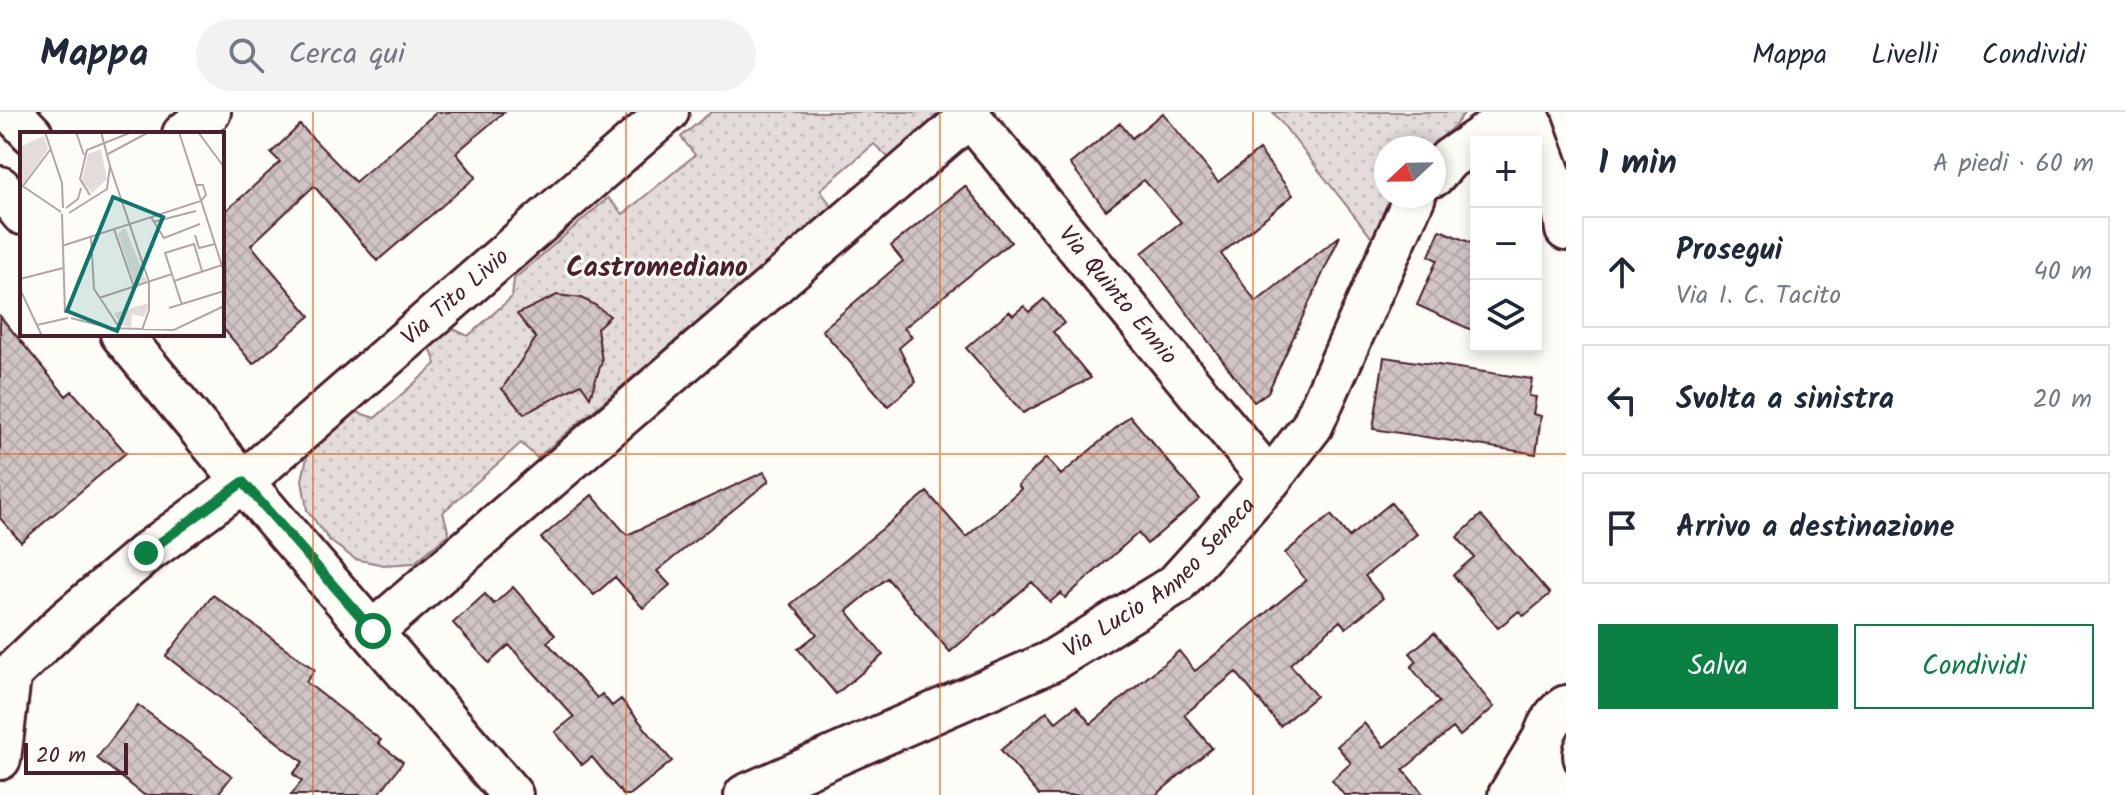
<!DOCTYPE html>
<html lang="it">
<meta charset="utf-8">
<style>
:root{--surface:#fff;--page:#f2f2f3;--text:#1f2937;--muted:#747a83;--line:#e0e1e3;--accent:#0b8043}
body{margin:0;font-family:Kalam,sans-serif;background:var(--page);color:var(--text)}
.controls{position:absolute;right:24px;top:24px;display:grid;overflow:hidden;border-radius:0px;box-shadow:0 4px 12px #0003}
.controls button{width:72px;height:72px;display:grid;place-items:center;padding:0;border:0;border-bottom:2px solid var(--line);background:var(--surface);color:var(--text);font:40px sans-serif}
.compass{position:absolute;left:1374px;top:24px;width:72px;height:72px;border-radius:50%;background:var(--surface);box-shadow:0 4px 12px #0003;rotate:248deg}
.scale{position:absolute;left:24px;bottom:20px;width:104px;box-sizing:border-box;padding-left:8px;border:4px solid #4a1f2b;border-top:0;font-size:22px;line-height:28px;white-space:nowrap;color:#4a1f2b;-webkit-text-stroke:6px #fdfcf7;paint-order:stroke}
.stop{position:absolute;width:24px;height:24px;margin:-18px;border:6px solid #0b8043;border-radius:50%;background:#fff}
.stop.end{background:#0b8043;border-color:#fff;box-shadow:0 2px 8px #0008}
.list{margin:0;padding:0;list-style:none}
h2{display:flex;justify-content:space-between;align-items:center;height:104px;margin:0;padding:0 32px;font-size:34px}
h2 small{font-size:26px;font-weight:400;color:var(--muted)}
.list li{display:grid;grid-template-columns:52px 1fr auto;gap:24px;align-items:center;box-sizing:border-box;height:112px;margin:0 16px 16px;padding:0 16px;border:2px solid var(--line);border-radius:0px}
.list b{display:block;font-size:30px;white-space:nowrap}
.list p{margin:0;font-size:26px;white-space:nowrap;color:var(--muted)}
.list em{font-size:26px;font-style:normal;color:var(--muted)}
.actions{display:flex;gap:16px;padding:24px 32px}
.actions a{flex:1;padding:18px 0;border:2px solid var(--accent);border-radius:0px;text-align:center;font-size:28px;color:var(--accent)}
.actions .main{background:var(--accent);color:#fff}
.icon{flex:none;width:44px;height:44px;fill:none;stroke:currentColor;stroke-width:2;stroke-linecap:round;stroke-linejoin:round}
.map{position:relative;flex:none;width:1566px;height:683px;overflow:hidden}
header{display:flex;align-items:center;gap:48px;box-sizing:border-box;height:112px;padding:0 40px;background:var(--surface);border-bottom:2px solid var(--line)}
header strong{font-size:38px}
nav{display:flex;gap:44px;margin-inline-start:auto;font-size:28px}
.search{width:560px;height:72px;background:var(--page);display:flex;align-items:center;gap:20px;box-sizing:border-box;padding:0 28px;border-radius:44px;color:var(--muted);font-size:30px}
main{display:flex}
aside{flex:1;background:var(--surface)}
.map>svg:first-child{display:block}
.green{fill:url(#green-dots);stroke:#967e82;stroke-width:2}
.building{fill:url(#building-cross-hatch);stroke:#4a1f2b;stroke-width:2}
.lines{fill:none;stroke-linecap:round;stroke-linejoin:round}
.minor-casing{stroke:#4a1f2b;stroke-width:46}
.minor{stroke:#fdfcf7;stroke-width:40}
.route{stroke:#0b8043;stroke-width:10}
.grid{fill:none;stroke:#e8590c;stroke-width:2;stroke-opacity:0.55}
.labels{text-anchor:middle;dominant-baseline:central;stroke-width:6;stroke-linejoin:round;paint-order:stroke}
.street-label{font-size:24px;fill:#4a1f2b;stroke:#fdfcf7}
.quarter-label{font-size:28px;font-weight:bold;fill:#4a1f2b;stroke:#fdfcf7}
.inset-road{fill:none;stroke:#b5a4a5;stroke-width:2}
.view{fill:#0f766e;fill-opacity:0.15;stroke:#0f766e;stroke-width:4}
.inset-edge{fill:none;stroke:#4a1f2b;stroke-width:4}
</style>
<header>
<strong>Mappa</strong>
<div class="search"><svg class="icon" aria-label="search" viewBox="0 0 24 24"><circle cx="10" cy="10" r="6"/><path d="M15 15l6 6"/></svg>Cerca qui</div>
<nav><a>Mappa</a><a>Livelli</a><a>Condividi</a></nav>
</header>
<main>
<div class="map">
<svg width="1566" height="683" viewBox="0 0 1566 683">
<defs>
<pattern id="green-dots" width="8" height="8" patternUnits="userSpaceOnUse" patternTransform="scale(2)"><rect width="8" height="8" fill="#e3dcda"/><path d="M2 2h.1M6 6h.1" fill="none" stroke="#c4bcbb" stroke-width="1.8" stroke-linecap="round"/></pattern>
<pattern id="building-cross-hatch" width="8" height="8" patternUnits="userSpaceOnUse" patternTransform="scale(2)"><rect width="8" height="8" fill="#d0c5c4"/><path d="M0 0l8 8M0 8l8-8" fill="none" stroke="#b4a9a9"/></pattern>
</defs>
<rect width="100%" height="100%" fill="#fdfcf7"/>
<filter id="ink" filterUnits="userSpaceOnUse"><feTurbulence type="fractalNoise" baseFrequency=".0125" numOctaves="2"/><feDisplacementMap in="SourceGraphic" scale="16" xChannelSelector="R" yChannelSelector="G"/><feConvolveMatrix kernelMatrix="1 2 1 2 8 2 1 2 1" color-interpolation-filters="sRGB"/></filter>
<g filter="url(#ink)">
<path class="green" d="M711,0H941L944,3L890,47L874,32L820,78L833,96L537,346L521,331L443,400L449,422L414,451L384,453L355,447L330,429L307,398L302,368L309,336L350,298L375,306L436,252L428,229L445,213L468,224L512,185L514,167L608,86L623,102L695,43L681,25Z
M1273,0H1465L1456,12L1431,36H1386V84H1392L1372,126Z"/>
<path class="building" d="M437,0H504L456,41L476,65L377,149L314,74L251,133L310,204L253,252L222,215V98L224,100L244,83L280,50L271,41L300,13L355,70Z
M1163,1L1218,70L1259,38L1293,83L1221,142L1256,190L1340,124L1268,280L1254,290L1142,141L1181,110L1144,68L1106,98L1070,52L1120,11L1132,26Z
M965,74L1011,130L904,216L912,225L899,236L916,270L888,294L822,218L903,149L891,134Z
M1440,118L1476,133V220L1417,193L1437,148L1429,144Z
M557,183L581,186L595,193L610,204L597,216L602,249L590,285L581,272L524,302L502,277L536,226L517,202Z
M1044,187L1064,211L1053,220L1091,266L1023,301L966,236L1009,199L1013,203L1024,194L1029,200Z
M0,204L66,284L72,279L126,341L21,430L0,406Z
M1384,245L1532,267L1529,284L1536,285L1533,302L1541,304L1536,342L1373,317Z
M1130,304L1200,387L1147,432L1138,421L1065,486L1061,481L1050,490L1032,470L950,540L887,466L847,499L883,543L836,582L798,537L817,522L791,492L927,380L966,425L1021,377L1018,373L1046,346L1061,363Z
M764,360L769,369L657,459L670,473L643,496L615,465L594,483L541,426L592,383L627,423Z
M1391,391L1417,422L1365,464L1383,486L1346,516L1340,509L1290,552L1316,584L1280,614L1236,560L1184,603L1212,636L1156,683H1039L1001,638L1047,599L1056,610L1076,594L1091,612L1179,539L1195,559L1306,468L1285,441L1331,403L1349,425Z
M1481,403L1550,482L1524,504L1519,499L1498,516L1453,463L1474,445L1457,425Z
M513,475L555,523L547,530L597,586L602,582L612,594L621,587L672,649L630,683H623L592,645L582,653L555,620L574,605L509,533L489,551L453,511L485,482L494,492Z
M213,483L315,558L306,570L381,628L378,631L403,650L378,683H291L302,669L293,662L303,650L166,544Z
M1434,521L1494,595L1460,624L1453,616L1403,658L1424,683H1344L1332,668L1351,651L1337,634L1364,611L1384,635L1439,590L1411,555L1417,549L1410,541Z
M138,593L232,664L217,683H144L97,646Z"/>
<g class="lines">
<defs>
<g id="minor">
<path d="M11,0L32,22"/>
<path id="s1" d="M966,0L1270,368"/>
<path d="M1528,0L1563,98L1566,118"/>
<path d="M183,22L210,0"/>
<path d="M1434,64L1449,47L1517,0"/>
<path d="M0,75L22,102"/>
<path d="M121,222L243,370L512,683"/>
<path d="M373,519L970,4"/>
<path id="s2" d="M0,572L67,508L146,441L243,370L668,0"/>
<path d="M0,647L10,565"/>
<path id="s3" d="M745,683L1050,550L1176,472L1270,368L1312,314L1415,84"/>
<path d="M1509,683L1541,630"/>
<path d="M1561,683C1556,677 1547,670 1545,663C1535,639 1545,608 1566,594"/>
</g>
</defs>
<use href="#minor" class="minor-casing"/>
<use href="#minor" class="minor"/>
</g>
</g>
<g class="lines" filter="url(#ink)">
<path class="route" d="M146,441L243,370L373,519"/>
</g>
<path class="grid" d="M313,0V683M626,0V683M940,0V683M1253,0V683M0,342H1566"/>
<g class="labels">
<g class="street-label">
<text stroke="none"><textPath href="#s1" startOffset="238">Via Quinto Ennio</textPath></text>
<text stroke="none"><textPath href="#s2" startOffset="598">Via Tito Livio</textPath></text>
<text stroke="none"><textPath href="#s3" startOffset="472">Via Lucio Anneo Seneca</textPath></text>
</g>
<g class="quarter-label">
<text x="657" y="156">Castromediano</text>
</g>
</g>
<g transform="translate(20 20)">
<rect width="204" height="204" fill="#fdfcf7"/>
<path d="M24,4L28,17L2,54L0,15ZM81,17L87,47L72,61L62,49L68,22ZM105,96L127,150L115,153L98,102ZM129,171L124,185L112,182L111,195L101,193L94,181Z" fill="#e3dcda"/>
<path class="inset-road" d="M25,0L42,51L43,76M56,0L64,23M159,0L204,140M178,0L204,35M88,22L129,0M90,34L129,150V178L122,198M4,55L41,80M0,58L30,18M70,63L60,47L67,18L112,0M46,76L58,67L61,56M49,81L87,57L90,34L81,0M42,82L45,181M131,85L144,106L180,92M133,90L176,79M94,97L114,155M175,103L179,116L195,112M71,105L74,157L99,195M42,114L181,69L186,63L183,53H175M0,147L43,136M154,149L202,133M0,157L22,204M79,166L152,142M162,173L145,121L174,112L182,139M149,176L204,159M51,186L90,196L154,198L204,174M17,193L48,186"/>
<path class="view" d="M93,65L143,85L97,199L47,179Z"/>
<rect width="204" height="204" class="inset-edge"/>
</g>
</svg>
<div class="controls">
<button>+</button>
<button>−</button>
<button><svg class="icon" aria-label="layers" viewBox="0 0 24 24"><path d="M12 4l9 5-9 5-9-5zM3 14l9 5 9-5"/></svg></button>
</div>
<svg class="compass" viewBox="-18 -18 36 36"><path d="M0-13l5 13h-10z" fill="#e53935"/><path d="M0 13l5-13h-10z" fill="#747a83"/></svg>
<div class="scale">20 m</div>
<div class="stop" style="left:373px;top:519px"></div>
<div class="stop end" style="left:146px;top:441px"></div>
</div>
<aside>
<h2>1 min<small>A piedi · 60 m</small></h2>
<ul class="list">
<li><svg class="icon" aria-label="ahead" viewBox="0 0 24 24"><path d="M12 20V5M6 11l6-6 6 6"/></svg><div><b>Prosegui</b><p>Via I. C. Tacito</p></div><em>40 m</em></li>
<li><svg class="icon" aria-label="left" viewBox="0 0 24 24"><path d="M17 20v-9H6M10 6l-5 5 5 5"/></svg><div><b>Svolta a sinistra</b></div><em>20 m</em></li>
<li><svg class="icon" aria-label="arrive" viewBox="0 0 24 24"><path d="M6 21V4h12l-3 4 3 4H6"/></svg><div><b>Arrivo a destinazione</b></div></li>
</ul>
<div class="actions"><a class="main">Salva</a><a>Condividi</a></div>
</aside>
</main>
